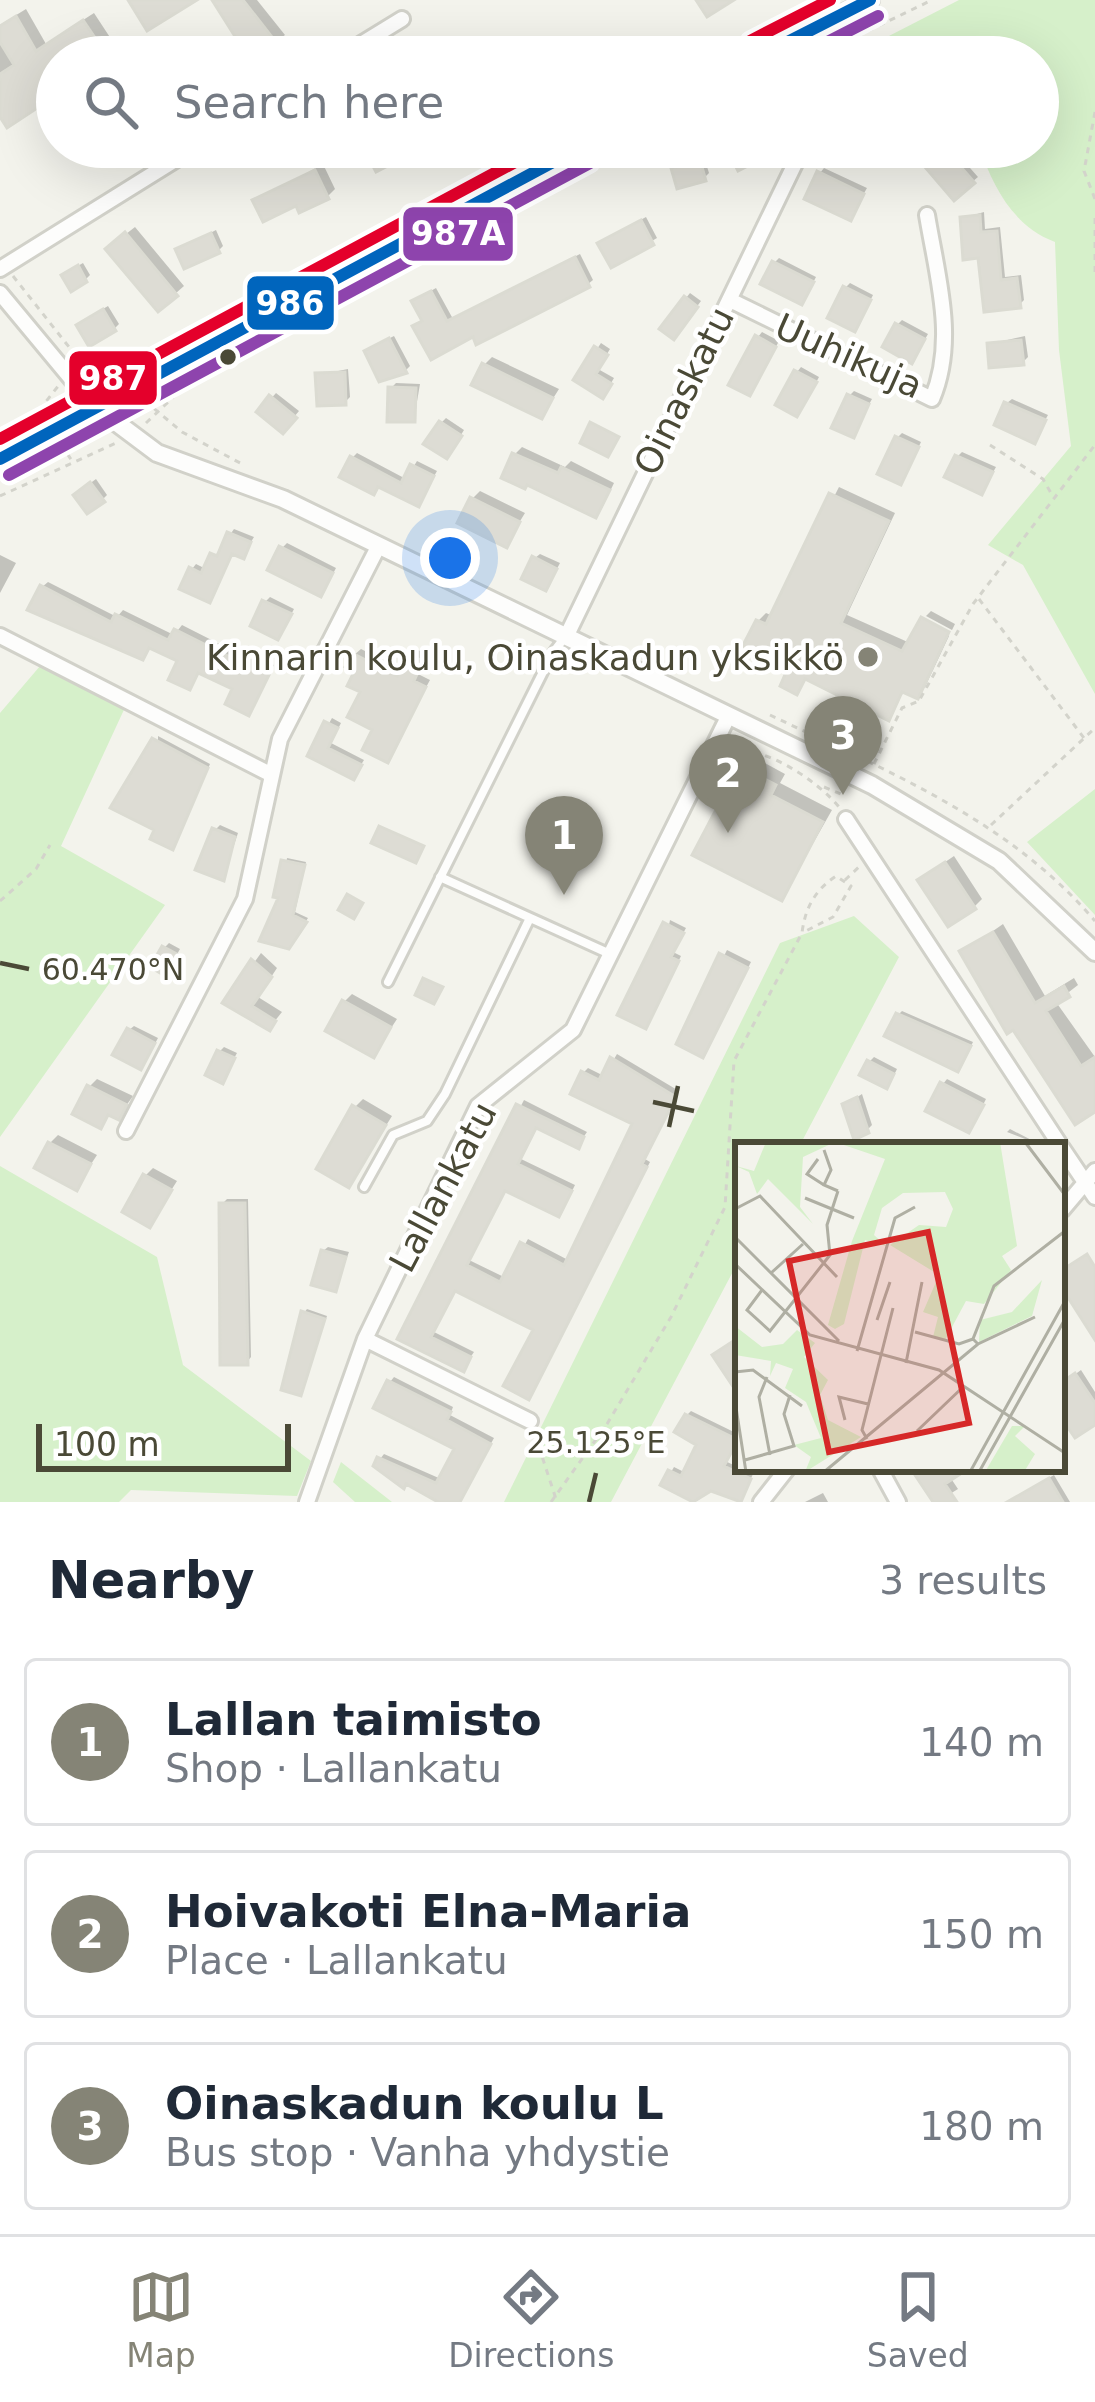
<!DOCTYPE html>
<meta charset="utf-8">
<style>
:root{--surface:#fff;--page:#f2f2f3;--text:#1f2937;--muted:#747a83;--line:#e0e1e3;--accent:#858476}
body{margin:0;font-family:"DejaVu Sans",sans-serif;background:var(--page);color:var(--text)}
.scale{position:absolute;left:36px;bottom:30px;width:255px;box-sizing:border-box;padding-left:12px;border:6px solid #4a4936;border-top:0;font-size:33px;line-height:42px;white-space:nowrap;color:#4a4936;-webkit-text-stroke:9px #fff;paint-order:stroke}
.you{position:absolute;left:450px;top:558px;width:42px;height:42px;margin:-30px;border:9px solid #fff;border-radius:50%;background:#1a73e8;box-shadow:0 0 0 18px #1a73e833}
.badge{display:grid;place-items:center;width:78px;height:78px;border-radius:50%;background:var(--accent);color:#fff;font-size:39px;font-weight:700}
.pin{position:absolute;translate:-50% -99px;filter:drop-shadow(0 3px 6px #0008)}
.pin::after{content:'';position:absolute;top:63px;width:42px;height:36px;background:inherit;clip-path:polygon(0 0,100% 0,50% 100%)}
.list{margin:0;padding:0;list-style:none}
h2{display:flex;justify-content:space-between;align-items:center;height:156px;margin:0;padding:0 48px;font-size:51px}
h2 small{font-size:39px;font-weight:400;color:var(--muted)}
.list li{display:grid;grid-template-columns:78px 1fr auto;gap:36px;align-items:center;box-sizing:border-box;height:168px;margin:0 24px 24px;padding:0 24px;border:3px solid var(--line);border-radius:12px}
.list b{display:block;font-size:45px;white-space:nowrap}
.list p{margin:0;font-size:39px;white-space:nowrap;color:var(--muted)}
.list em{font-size:39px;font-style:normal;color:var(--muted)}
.icon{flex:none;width:66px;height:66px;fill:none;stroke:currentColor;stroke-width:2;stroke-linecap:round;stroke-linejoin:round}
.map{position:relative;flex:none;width:1095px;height:1502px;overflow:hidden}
.search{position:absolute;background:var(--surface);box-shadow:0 12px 48px #0002;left:36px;right:36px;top:36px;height:132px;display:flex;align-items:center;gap:30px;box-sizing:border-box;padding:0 42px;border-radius:66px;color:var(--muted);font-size:45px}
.sheet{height:732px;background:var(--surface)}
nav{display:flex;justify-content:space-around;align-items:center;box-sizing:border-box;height:168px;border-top:3px solid var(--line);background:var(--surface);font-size:33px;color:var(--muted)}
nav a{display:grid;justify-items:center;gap:6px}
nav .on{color:var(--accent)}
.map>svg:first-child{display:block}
.green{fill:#d6f0ca}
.shadow{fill:#0003}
.building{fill:#dddcd4;stroke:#dbdbd2;stroke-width:3}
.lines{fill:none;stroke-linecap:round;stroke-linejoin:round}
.service-casing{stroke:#d1d1c9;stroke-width:14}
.minor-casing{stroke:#d1d1c9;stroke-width:20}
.tertiary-casing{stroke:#d1d1c9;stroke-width:22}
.path{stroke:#d3d3cb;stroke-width:3;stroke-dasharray:6 6;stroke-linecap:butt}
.service{stroke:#fdfdfc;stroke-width:8}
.minor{stroke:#fdfdfc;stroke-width:14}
.tertiary{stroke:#fdfdfc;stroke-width:16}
.bus-1-casing{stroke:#fff;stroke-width:21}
.bus-2-casing{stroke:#fff;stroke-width:21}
.bus-3-casing{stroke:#fff;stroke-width:21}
.bus-1{stroke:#0065bd;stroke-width:12}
.bus-2{stroke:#8e44ad;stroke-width:12}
.bus-3{stroke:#e4002b;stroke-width:12}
.ticks{fill:none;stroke:#4a4936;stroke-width:4.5}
.bus-dot{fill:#4a4936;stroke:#fff;stroke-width:4.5}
.poi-dot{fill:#858476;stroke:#fff;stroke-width:4.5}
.labels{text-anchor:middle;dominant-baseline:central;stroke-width:9;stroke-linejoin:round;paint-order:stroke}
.street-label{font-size:36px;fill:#4a4936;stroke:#fff}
.poi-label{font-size:36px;fill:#4a4936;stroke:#fff;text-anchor:end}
.inset-road{fill:none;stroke:#afafa3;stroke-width:3}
.view{fill:#d62828;fill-opacity:0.15;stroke:#d62828;stroke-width:6}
.inset-edge{fill:none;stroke:#4a4936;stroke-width:6}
.ticks-label{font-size:30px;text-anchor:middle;fill:#4a4936;stroke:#fff;stroke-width:9;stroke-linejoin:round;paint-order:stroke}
.line-badge{stroke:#fff;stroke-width:4.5}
.badge-label{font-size:33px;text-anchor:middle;font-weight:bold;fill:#fff}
</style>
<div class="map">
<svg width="1095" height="1502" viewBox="0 0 1095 1502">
<rect width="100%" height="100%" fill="#f3f3ec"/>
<path class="green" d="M959,0H1095V694L1023,565L988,545L1071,446L1059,350L1055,242C1013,226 994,188 979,147H1038V57H848Z
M46,659L128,701L61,846L165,905L0,1137V713Z
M1095,789V915L1027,842Z
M854,916L899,957L800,1145H738V1262L611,1502H504L780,943Z
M0,1166L157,1257L183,1365L311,1461L297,1496L131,1490L119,1502H0Z
M341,1462L392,1502H355L333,1482Z"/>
<path class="shadow" d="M237,0H257L285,35L255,57H205L238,36Z
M26,9L46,44L94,13L117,48L109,57H57V91L0,112V25Z
M657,44L663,57H633Z
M935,147L976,148L963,160L978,177L954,197Z
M704,157L709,173L704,178L674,168Z
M323,164L335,189L327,197L256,201Z
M824,168L867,188L850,218L820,173Z
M984,212L985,229L1000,227L1005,277L1021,275L1024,300L1019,305L981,255L963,218Z
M646,217L657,238L612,264L605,239Z
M135,227L184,286L159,308L117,241Z
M216,230L223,246L218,251L179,249Z
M580,254L593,280L588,284L474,333L425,320L420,297L436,288L453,319Z
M779,258L816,277L806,296L774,263Z
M83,263L90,275L85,280L69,271Z
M850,283L873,295L859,323L845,288Z
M690,293L701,301L678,332L686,298Z
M108,306L119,324L114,329L84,320Z
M902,320L928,334L916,355L897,325Z
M762,332L779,341L754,388L758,337Z
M394,336L410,366L405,371L372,347Z
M1025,336L1028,357L1023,362L990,344Z
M601,343L610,349L598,369L614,378L607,390L577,379Z
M492,357L559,389L542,416L484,365Z
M801,367L819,377L802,409L797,372Z
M348,369L350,397L345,402L318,375Z
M396,383L420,384L414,419L391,388Z
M854,391L872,399L853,434L849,396Z
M276,393L299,411L283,430L260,411Z
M1012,399L1048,415L1034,440L1007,403Z
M446,418L464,430L451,451L441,423Z
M902,433L921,442L905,476L898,437Z
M522,447L565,467L571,461L614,483L602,508L595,515L528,482L515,454Z
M962,452L996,467L982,492L958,456Z
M357,453L406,479L417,461L437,471L419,503L379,484L352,458Z
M96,479L107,495L103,499L81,490Z
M839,487L895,513L847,615L910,643L922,621L949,636L925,687L917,695L905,690L888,717L807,677L797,691L791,669L758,621L766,613L773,616Z
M480,491L525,513L506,544L472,499Z
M234,529L254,537L243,555L234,551L209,599L192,569L196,564L206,569Z
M287,543L336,568L325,589L282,548Z
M540,554L560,563L550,582L535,558Z
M0,555L16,563L0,593Z
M48,582L117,617L123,610L174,635L182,625L251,660L255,656L274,665L248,712L236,688L200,671L189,687L181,660L42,587Z
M270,597L294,609L282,632L265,602Z
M931,611L955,624L952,630L926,616Z
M361,649L403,670L416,649L427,654L418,674L430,680L387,759L354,655Z
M332,718L341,723L331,743L364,760L354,776L311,755Z
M158,736L210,764L172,847L158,829Z
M752,756L785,774L780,783L832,810L782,898L741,768Z
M220,825L238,833L223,878L215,830Z
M954,856L982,899L974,907L929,873Z
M287,858L306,862L295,912L308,918L292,942L273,945L263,940L282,896Z
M670,920L686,928L673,952L681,956L649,1021Z
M1003,924L1045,996L1074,978L1078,985L1056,1002L1095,1057V1106L963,952Z
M169,943L180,949L170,967L164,948Z
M727,950L751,962L707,1049L680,1043Z
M261,953L277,968L258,997L282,1012L270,1027L226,1002Z
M352,994L397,1019L374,1054L344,1002Z
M902,1011L973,1042L962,1064L898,1015Z
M134,1026L158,1038L145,1062L129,1030Z
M224,1047L237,1053L222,1080L219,1052Z
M617,1054L679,1091L645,1159L650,1162L533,1392L537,1329L456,1288L434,1332L474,1352L463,1368L401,1337L524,1100L587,1132L578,1145L537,1125L521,1159L575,1185L563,1209L507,1188L469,1260L506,1278L528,1239L570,1261L636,1123L583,1073L588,1068L604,1076Z
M874,1057L897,1069L891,1081L869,1062Z
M97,1079L133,1096L118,1117L110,1113L100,1125L89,1087Z
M947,1079L986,1099L973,1125L943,1084Z
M862,1094L872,1125L867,1130L845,1105Z
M363,1099L392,1116L349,1185L355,1107Z
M1010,1129L1041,1145L1007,1132Z
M58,1135L97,1155L76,1187L50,1143Z
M153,1168L177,1181L150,1224L145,1176Z
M227,1199H248L251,1357L247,1362L222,1204Z
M328,1247L349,1252L335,1289L323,1251Z
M307,1309L327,1316L300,1393L304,1313Z
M1081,1370L1095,1392V1422L1062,1413V1384Z
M394,1377L453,1407L450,1415L494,1438L459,1502L380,1459L384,1454L441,1479L458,1448L390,1382Z
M691,1411L738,1434L725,1461L753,1474L743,1496L712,1488L697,1501L664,1484L674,1467L686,1473L700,1444L687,1415Z
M915,1469H960L950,1477L958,1489L937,1502Z
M1054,1475L1070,1502H1009L1010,1501Z
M823,1493L828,1502H805Z"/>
<path class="building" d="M128,0H197L147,31Z
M212,0H243L279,46L261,57H205L236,38Z
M696,0H734L707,17Z
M16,16L36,51L83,20L108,57H57V95L7,128L0,117V74L14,65L0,42V26Z
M363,147H398L403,158L376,172Z
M726,147H758L763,158L738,171Z
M932,147H966L973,155L960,166L975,183L954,201L918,159Z
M700,160L706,181L677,189L671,168Z
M315,170L329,199L299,213L296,206L263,222L252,200Z
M817,171L864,194L851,221L804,199Z
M980,215L981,232L997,231L1001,280L1017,278L1021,308L984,312L978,258L963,260L960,217Z
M641,220L654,245L611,268L597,243Z
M125,232L178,296L158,312L105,249Z
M211,233L220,253L184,269L175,249Z
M575,257L590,287L476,345L473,337L431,360L412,326L422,321L411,301L431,291L447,321Z
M772,261L814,282L802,305L760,284Z
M78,265L87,282L71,292L61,275Z
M843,286L871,300L855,332L827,318Z
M684,296L698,307L674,340L659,329Z
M103,309L116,331L89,347L76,325Z
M895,323L925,339L912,364L882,347Z
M755,335L776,347L750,396L728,385Z
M389,338L407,373L379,382L364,351Z
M1021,340L1024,365L989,368L987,343Z
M594,346L608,355L596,374L612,384L603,399L573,380Z
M482,363L553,398L542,419L471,385Z
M794,370L817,382L797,417L775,405Z
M345,372L346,405L317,406L315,373Z
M388,387L416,388L415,422H387Z
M847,394L869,404L854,438L831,428Z
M269,395L297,418L283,434L256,412Z
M1004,402L1046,420L1035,444L994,425Z
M439,421L462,436L447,459L423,444Z
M590,422L619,437L608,457L580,443Z
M895,436L919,447L901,485L877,474Z
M512,453L558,473L561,467L610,490L596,518L527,485L525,489L501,478Z
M955,455L993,472L982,495L944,477Z
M350,456L401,483L410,464L434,476L419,507L378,487L374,495L339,477Z
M90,482L105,502L87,514L73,495Z
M829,493L889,521L841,623L902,651L921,617L949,632L918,699L902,692L889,721L805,679L797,695L780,686L787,670L741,649L756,620L766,624Z
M470,497L520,522L507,548L457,523Z
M227,532L251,542L244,559L232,554L210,603L179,589L189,567L201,573L210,553L217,556Z
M279,546L333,573L321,597L267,570Z
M532,556L557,569L546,591L521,579Z
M40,585L111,622L115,614L168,640L174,629L244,664L247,659L271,671L249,716L225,704L232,689L198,673L190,690L168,680L177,661L149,648L143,660L27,610Z
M262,600L292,614L278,640L250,626Z
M352,653L397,676L407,654L423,661L414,681L426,687L388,763L362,750L372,730L347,717L360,692L347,686L354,672L345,667Z
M324,721L338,728L328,748L362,765L354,780L307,756Z
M152,738L208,768L173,850L150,839L154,830L110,808Z
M739,766L776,785L771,795L823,822L782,901L692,855Z
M379,826L424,846L416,863L371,843Z
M212,828L235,837L224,881L195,870Z
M281,860L305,865L293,915L307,922L289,949L259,941L278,898L273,897Z
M945,862L976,909L948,927L917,880Z
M347,894L363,903L354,919L338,910Z
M663,922L684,933L671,957L679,961L646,1029L617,1015Z
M993,932L1035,1003L1064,986L1070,997L1046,1011L1081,1066L1095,1057V1112L1075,1125L1013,1030L1007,1034L959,951Z
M162,946L177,954L165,976L150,967Z
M719,953L748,968L703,1058L676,1044Z
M251,959L272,977L252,1006L276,1021L270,1031L222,1003Z
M423,978L443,987L434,1004L415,995Z
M342,1000L391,1027L374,1058L325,1031Z
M896,1013L971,1046L958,1072L884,1036Z
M127,1028L155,1043L141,1070L112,1055Z
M217,1050L235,1058L223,1084L205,1075Z
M610,1057L676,1097L642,1164L647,1167L529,1400L503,1386L533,1330L455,1291L431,1337L471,1357L464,1372L397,1339L516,1104L584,1137L579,1149L536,1128L518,1164L572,1191L559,1217L505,1191L467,1265L500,1282L520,1242L564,1265L632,1124L570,1094L581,1071L599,1080Z
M867,1060L894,1074L887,1089L859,1075Z
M940,1082L984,1105L969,1133L925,1111Z
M87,1085L127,1105L119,1120L108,1115L101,1129L72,1114Z
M857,1097L869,1133L854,1140L842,1104Z
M352,1105L386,1125L349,1188L316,1169Z
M48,1142L91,1164L77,1191L34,1168Z
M143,1174L172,1190L150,1228L122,1212Z
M219,1203H245L248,1365H220Z
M321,1250L346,1257L336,1292L311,1285Z
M1087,1254L1095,1267V1340L1062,1288V1270Z
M301,1311L325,1319L301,1396L281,1390Z
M738,1338V1394L712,1355Z
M1075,1373L1095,1403V1425L1075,1438L1062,1419V1382Z
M387,1380L451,1412L447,1420L491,1444L460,1502H438L406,1484L404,1489L373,1466L377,1457L436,1483L454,1449L373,1408Z
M685,1414L738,1440L724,1466L751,1479L741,1502L711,1491L693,1502L660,1485L668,1470L681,1476L696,1445L674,1432Z
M911,1469H968L945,1484L957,1502H933Z
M1049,1478L1063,1502H1007Z"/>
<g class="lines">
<defs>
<path id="service" d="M440,877L610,954
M388,982L552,654L565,637
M364,1187L393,1135L427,1121L445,1094L529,920"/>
<path id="minor" d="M340,57L402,19
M0,269L196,147
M0,293L93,405
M730,300L932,399C957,340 937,276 927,215
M567,635L803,147
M0,636L272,775
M846,819L1060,1145
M126,1131L245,899L280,739L378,547
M1062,1148L1095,1197
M1062,1210L1095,1171
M365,1339L530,1421
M880,1469L898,1502
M307,1502L365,1339L478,1106L573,1030L728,717
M761,1502L787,1469"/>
<path id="tertiary" d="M758,57L870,0
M93,405L157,453L283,499L872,785L999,861L1095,952
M0,459L581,147"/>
</defs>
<use href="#service" class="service-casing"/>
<use href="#minor" class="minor-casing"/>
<use href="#tertiary" class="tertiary-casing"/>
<path class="path" d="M814,57L932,0
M1095,112L1084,171L1095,199
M510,206L625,147
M1095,218V277
M13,276L84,366L94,375L122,376
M145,401L182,432L242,464
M146,423L200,372
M0,436L29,423L59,385
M61,444L74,464
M990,445L1043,479L1052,495
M0,496L118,442
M979,599L1084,738
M770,715C887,771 1009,820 1095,921
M730,751C763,744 819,782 839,807
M874,764L902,708L919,701L973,604L1095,445
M824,787L843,795
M991,825L1095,728
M845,880L860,866
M0,901L36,869L50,845
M535,1435L557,1502
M551,1502L607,1424L671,1317L725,1207L734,1061L802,933C805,908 815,890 836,876L851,886L833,917L802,933"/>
<use href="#service" class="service"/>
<use href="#minor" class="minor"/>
<use href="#tertiary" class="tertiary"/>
<defs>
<path id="bus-1" d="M758,57L870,0
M0,459L581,147"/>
<path id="bus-2" d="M798,57L878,16
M9,475L590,163"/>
<path id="bus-3" d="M750,41L830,0
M0,439L543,147"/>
</defs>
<use href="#bus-1" class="bus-1-casing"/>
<use href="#bus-2" class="bus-2-casing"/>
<use href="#bus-3" class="bus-3-casing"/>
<use href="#bus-1" class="bus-1"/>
<use href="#bus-2" class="bus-2"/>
<use href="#bus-3" class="bus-3"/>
</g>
<path class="ticks" d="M0,963L29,969M653,1102L694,1111M669,1127L678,1086M589,1502L596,1473"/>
<circle class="bus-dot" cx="228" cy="357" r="10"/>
<circle class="poi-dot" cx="868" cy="657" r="12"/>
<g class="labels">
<g class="street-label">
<text transform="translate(849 356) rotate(24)">Uuhikuja</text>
<text transform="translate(684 391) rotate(-64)">Oinaskatu</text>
<text transform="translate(443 1187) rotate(-62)">Lallankatu</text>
</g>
<g class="poi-label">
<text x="844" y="657">Kinnarin koulu, Oinaskadun yksikkö</text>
</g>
</g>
<g transform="translate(735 1142)">
<rect width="330" height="330" fill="#f3f3ec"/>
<path d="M31,0H265L282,104L267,114L276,128L249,162L231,159L210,198L198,195L203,175L188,170L204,133L155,103L184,83L211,85L218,67L210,50L168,51L147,66L139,93L151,104L130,98L109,182L100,187L93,183L117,99L150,17L100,0L68,15L65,65L78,82L33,37L22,52L14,30L1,24L19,29ZM307,138L297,174L244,200L245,178L277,170ZM0,184L27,205L48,202L62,188L80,201L69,215L93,238L85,253L93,278L126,295L70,330L76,315L59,303L86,296L71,260L50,246L58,227L41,221L35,234L36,219L0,213ZM277,284H290L280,294L300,312L289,330H250Z" fill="#d6f0ca"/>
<path class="inset-road" d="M290,0L330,53M89,8L96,28L89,43L103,49M83,17L72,32L89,43M70,56L119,76M0,67L25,54L102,135M0,95L104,199M0,122L75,193L204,228L330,311M36,131L68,102M27,148L12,168L35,189L95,113L92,83L103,49M142,178L155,140M180,190L224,202L238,197M243,202L238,197L259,144L330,89M122,209L160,76L180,65M171,221L187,140M0,230L18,228L67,264M32,235L24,255L35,313M0,259L11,330M110,278L104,255L133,262M182,289L228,245M132,297L127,288L158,166M10,318L59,304L49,272L55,253M89,330L243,202L300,175M235,330L330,159M244,330L330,177"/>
<path class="view" d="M193,90L234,281L94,310L54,119Z"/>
<rect width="330" height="330" class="inset-edge"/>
</g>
<g class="ticks-label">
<text x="113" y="980">60.470°N</text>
<text x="596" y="1453">25.125°E</text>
</g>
<g class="line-badge">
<rect x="401" y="205" width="114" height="58" rx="12" fill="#8e44ad"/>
<rect x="245" y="274" width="91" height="58" rx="12" fill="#0065bd"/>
<rect x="67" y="349" width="92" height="58" rx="12" fill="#e4002b"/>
</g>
<g class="badge-label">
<text x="458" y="245">987A</text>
<text x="290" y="315">986</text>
<text x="113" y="390">987</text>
</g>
</svg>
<div class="scale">100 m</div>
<div class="you"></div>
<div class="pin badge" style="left:564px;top:895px">1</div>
<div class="pin badge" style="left:728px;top:833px">2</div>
<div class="pin badge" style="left:843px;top:795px">3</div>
<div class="search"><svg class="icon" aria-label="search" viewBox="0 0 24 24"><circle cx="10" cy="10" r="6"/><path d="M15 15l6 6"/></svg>Search here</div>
</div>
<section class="sheet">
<h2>Nearby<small>3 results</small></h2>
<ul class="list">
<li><span class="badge">1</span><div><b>Lallan taimisto</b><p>Shop · Lallankatu</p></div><em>140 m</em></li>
<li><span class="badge">2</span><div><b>Hoivakoti Elna-Maria</b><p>Place · Lallankatu</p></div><em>150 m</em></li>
<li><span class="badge">3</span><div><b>Oinaskadun koulu L</b><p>Bus stop · Vanha yhdystie</p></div><em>180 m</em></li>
</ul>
</section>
<nav>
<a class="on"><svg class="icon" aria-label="map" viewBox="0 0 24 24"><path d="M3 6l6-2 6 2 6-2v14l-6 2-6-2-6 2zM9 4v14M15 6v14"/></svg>Map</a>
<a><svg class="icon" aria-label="directions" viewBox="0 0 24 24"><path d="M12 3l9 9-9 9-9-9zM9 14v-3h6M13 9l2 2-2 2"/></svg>Directions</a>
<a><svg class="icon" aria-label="saved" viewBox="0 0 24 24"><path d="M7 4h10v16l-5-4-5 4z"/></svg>Saved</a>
</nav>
